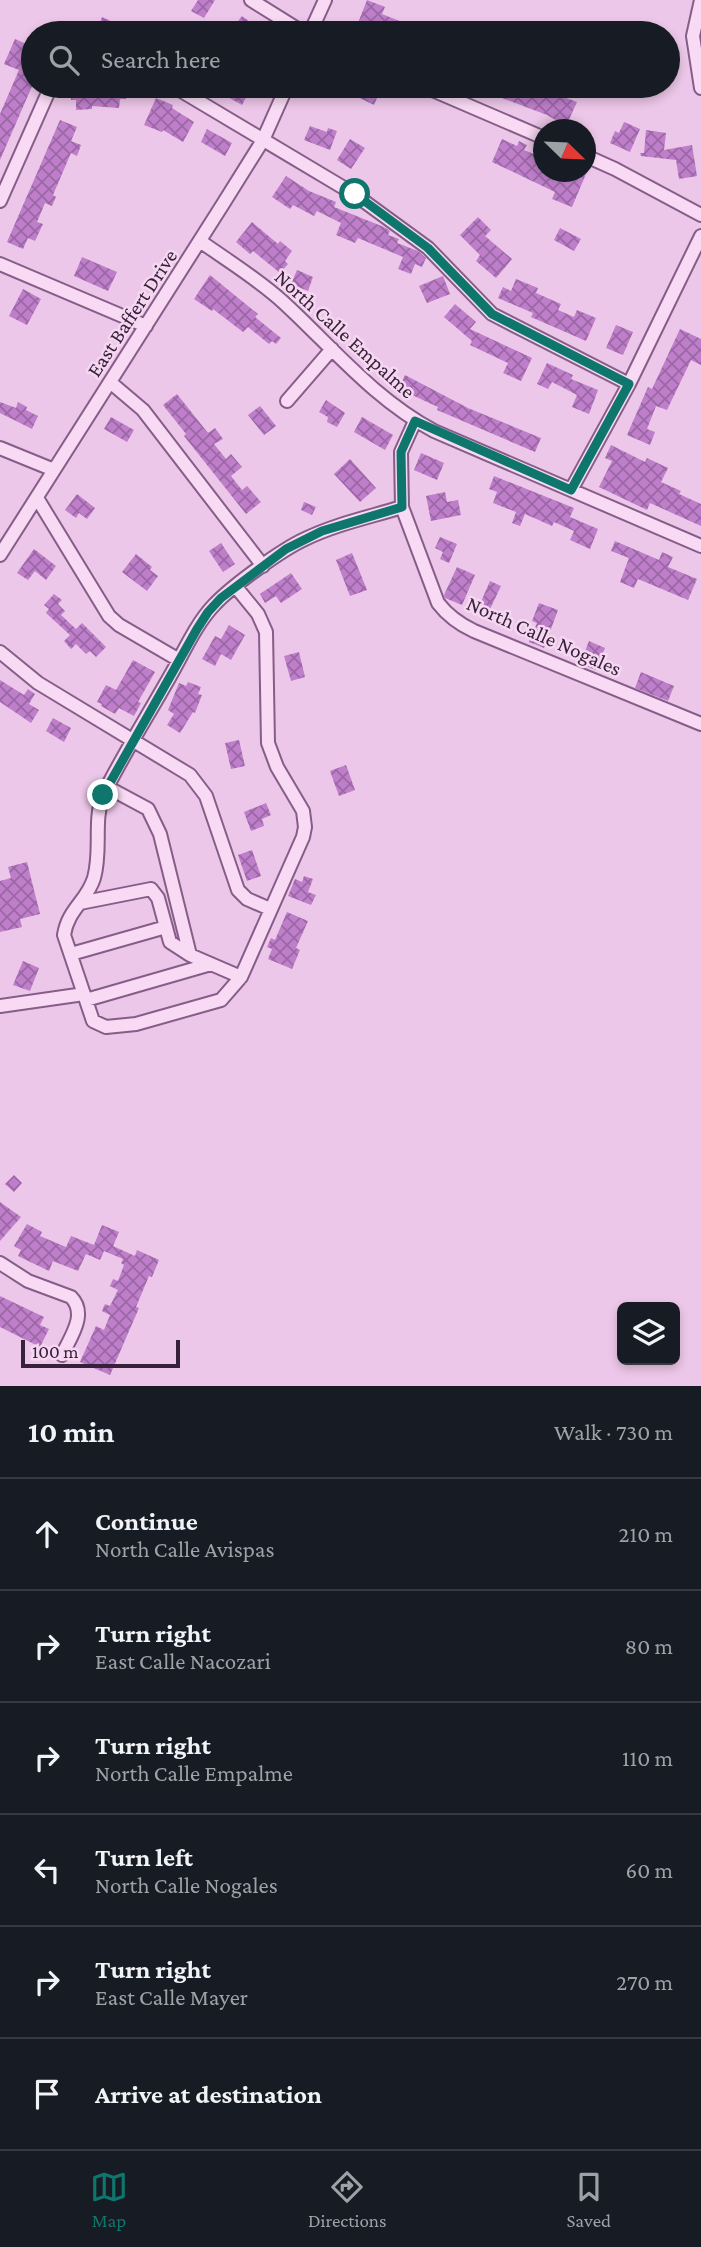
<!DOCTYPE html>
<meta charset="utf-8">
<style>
:root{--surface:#171b24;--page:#242831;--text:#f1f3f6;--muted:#9ea1a6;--line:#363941;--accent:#0f766e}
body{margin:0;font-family:"Crimson Pro",serif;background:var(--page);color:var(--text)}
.controls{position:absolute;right:21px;bottom:21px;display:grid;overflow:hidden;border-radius:10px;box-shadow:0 4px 10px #0003}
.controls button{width:63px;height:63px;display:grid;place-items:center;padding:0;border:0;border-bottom:2px solid var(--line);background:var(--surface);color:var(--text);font:35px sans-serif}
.compass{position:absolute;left:533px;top:119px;width:63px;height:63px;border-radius:50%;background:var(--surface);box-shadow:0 4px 10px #0003;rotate:113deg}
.scale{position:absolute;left:21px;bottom:18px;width:159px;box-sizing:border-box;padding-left:7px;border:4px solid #372039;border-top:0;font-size:19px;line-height:24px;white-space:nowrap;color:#372039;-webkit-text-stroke:5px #f5d7f1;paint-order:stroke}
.stop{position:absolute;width:21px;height:21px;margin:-16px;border:5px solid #0f766e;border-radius:50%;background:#fff}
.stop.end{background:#0f766e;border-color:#fff;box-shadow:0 2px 7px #0008}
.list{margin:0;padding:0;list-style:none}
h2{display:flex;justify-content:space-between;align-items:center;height:91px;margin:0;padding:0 28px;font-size:30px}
h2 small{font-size:23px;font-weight:400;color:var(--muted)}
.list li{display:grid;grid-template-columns:46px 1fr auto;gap:21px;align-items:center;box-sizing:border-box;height:112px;padding:0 28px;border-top:2px solid var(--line)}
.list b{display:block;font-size:26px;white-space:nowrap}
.list p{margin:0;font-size:23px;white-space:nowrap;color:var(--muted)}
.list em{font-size:23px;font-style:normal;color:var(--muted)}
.icon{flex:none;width:38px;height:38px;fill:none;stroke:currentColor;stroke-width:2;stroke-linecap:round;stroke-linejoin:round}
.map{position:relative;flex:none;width:701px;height:1386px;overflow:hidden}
.search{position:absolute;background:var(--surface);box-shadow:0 4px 10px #0003;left:21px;right:21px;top:21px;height:77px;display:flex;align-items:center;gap:18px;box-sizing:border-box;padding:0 24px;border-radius:38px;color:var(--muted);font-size:26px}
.sheet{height:763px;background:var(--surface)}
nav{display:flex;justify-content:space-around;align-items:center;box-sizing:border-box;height:98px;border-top:2px solid var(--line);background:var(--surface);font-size:19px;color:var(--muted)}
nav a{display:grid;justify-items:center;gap:4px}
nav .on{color:var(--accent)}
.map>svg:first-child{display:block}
.building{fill:url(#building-cross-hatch)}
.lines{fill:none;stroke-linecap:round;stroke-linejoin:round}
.minor-casing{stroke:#865d88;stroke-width:16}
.minor{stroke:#f8daf4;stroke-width:12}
.route{stroke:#0f766e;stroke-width:9}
.labels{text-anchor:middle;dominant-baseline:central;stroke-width:5;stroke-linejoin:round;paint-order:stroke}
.street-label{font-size:21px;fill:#372039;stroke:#f5d7f1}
</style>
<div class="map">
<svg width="701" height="1386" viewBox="0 0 701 1386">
<defs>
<pattern id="building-cross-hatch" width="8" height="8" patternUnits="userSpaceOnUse" patternTransform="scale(1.75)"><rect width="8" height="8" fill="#be7eca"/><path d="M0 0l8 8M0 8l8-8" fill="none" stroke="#9b67a5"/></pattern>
</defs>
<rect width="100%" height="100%" fill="#edc7e9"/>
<path class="building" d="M198,0H215L204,18L191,11Z
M367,0L385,7L382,14L412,26L409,33H382L358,23Z
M242,16L258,28L254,33H229Z
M102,17L117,24L114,31L118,33H91L95,23L99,25Z
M518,21L545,25L543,33H517Z
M15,39L31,46L27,57L33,59V69L29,79L33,81V84L0,160V114L19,70L4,64Z
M92,86H126V99H120L119,108L92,106V109L76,110V100H71L70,87Z
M208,86H246L243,91L248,94L242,105Z
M335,86H382L374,105Z
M482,86H534L577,102L566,126L547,115L502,98Z
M156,98L173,105L172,108L194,122L183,142L163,130L162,132L144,125Z
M60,120L77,127L71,141L81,145L77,156L71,153L53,195L56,197L52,206L45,203L37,222L43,224L35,241L28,238L23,249L7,242Z
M624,122L640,129L630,152L610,143L615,131L619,133Z
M310,126L327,132L328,128L337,131L330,150L304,140Z
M207,129L232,143L225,156L201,142Z
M646,130L666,133L664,150L692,145L697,176L679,179L676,160L641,156L640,153H644Z
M350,139L365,148L351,169L337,160Z
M502,139L517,146L519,141L527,145L524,150L543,158V172H580L586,174L572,207L552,199L555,192L492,162Z
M286,176L309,191L336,202L334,207L384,227L390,231L388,235L399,239L397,243L418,251L426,258L422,267L415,264L411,274L398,269L403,257L358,238L355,243L336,235L341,223L317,211L314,216L293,205L290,209L272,197Z
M478,217L491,230L485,236L512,259L496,278L476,261L480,255L460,235Z
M252,222L278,244L280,241L292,251L285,261L288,264L280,273L253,251L250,254L236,242Z
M560,228L581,239L574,251L554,240Z
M82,257L117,272L108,291L74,276Z
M297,270L313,277L308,291L291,284Z
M210,275L258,314L255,317L281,338L276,344L272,341L269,344L248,327L243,332L213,309L212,311L194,299Z
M443,276L450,294L427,303L419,286Z
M516,279L538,288L536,293L561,304L558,310L574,317L577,310L596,318L586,341L531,317L533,313L498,298L503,287L511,291Z
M23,289L41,299L27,325L9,316Z
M455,304L476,322L470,329L532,358L521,381L503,373L508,363L470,345L472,341L444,317Z
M616,325L633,332L623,355L606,348Z
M680,329L701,339V365L691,360L667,410L656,406L647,429L655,432L650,445L627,435L648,387L652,389Z
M547,363L573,375L571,379L598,390L589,414L572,407L577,395L552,382L548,389L537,384Z
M405,375L468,408L541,438L535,452L437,410L438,407L399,389Z
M177,394L208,433L215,428L223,439L214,444L226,459L231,454L242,467L231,476L242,490L247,486L261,502L246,514L184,436L186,434L163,405Z
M326,400L345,413L337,427L327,422L328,417L319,412Z
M0,402L16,408L18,402L27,407L26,410L38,416L32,429L0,413Z
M260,406L276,426L264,435L248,415Z
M111,417L134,430L127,442L104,429Z
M362,417L393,435L385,450L354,432Z
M611,445L645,462L647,458L668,468L661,482L681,491L679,494L701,504V526L650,503L647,510L599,487L612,461L605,458Z
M421,453L444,463L437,480L414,470Z
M350,459L376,488L360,502L334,474Z
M494,476L574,508L570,517L598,529L590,549L570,540L574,531L554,522L552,526L525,514L520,526L512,523L516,512L493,503L497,492L489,489Z
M445,492L447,502L458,500L461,515L431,521L426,496Z
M77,494L95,508L87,519L79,513L76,518L65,510Z
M304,502L316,507L312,515L301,510Z
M440,537L457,544L449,563L440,559L443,552L435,548Z
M615,541L659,560L662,552L673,557L668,567L697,579L688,600L638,579L634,588L620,582L629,558L611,551Z
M221,543L235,564L223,572L209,551Z
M34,549L56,566L46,580L35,571L28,580L17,573Z
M352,553L367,590L350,596L336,560Z
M136,554L152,567L150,570L158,576L147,591L122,572Z
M457,567L475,575L462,605L445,598L444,595Z
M291,573L302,589L281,603L276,596L265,603L260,594Z
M490,581L501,586L490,609L480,604Z
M54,594L62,600L58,604L65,611L61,615L76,629L82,623L106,647L96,657L90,651L86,654L76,644L71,649L64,641L70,635L46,613L49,609L44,605Z
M539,603L558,610L544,648L529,642L537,623L532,621Z
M229,625L245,635L231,660L221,654L215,666L202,659L215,636L221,639Z
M589,641L605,648L596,670L580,664Z
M299,652L305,677L291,681L284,656Z
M133,660L155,672L138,702L141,703L134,716L119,708L115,714L101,706L102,704L97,702L106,685L116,690Z
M641,672L674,686L668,701L635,688Z
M0,680L24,695L28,689L35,694L29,704L39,710L31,723L0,702Z
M188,682L201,687L198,694L202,695L195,713L193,712L180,733L167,725L174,714L168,710L179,683L186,686Z
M53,718L71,728L64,742L46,731Z
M239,740L245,766L231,769L225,743Z
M346,765L355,790L339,796L330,771Z
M266,803L271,815L262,819L264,826L251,831L244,812Z
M252,850L261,876L247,881L238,855Z
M27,862L40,914L20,919L22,927L0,932V881L11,878L8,867Z
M304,876L313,879L308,892L316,895L311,905L288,896L295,879L302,882Z
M287,912L308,921L296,948L300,950L292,969L268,959L272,949L267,947L271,938L275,940Z
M23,961L39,968L30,991L13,985Z
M14,1175L22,1183L14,1192L5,1184Z
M0,1202L21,1217L0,1241Z
M27,1224L42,1232L40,1236L66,1247L71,1236L94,1245L102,1225L119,1232L113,1246L135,1256L137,1250L159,1260L152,1277L149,1276L136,1307L139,1308L110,1375L80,1362L96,1326L104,1330L110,1315L102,1311L105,1304L110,1306L118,1290L110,1286L113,1279L118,1281L124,1265L121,1263L123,1259L104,1251L100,1260L86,1254L78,1271L53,1261L49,1271L18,1256L21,1250L14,1246Z
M0,1296L44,1317L40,1325L49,1329L40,1347L0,1327Z"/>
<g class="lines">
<defs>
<path id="minor" d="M251,0L304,33
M701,0L693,36L701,88
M310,33L325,0
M173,86L354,194L428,248L492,314L629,384
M423,86L544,138
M586,156L615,169L701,215
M0,201L51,86
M200,241C228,261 258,279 283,302C332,347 374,399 434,431L701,546
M0,264L146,326
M110,382L143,410L263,566
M287,401L332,349
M415,421L401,452L402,507L438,603C448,616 459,624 474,631L701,724
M0,448L54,470
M571,490L629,384L701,236
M37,498L109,616L119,625L179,660
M0,555L223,204L263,140L287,86
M236,587L258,614L266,632L268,743L277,767L303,811L305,827L303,837L241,977L221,1000L136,1024L106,1027L93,1021L64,935C68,909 87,901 94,878C102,850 93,822 103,795C123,755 147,717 169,678C183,654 195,625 214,605C232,586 281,550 305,539C336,524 370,517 402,507
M0,652L38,683L190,775L206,796L238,890L247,899L270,909
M107,787L148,809L160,834L190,955L241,977
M80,903L151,889L158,898L170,942L190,955
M71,954L166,927
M86,1000L211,964
M0,1006L84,994
M0,1263L28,1281L71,1297C88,1314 70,1338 62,1355"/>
</defs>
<use href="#minor" class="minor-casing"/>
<use href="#minor" class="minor"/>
</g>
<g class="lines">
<path class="route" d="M103,795L197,629L208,612L221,598L286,549L322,531L402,507L401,452L415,421L571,490L629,384L492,314L428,248L355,194"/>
</g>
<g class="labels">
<g class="street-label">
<text transform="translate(132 313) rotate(-57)">East Baffert Drive</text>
<text transform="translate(345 334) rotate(42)">North Calle Empalme</text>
<text transform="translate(544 636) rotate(24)">North Calle Nogales</text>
</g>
</g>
</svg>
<div class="controls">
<button><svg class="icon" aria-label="layers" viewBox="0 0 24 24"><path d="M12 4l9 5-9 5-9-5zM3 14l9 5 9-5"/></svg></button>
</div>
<svg class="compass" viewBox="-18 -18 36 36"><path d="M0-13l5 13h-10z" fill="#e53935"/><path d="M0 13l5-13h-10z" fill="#9ea1a6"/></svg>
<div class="scale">100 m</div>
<div class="stop" style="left:355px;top:194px"></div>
<div class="stop end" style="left:103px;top:795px"></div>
<div class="search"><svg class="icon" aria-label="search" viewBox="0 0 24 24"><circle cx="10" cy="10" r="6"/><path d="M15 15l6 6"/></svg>Search here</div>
</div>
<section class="sheet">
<h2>10 min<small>Walk · 730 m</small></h2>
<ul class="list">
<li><svg class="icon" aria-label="ahead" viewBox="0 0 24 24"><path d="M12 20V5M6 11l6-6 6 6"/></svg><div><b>Continue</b><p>North Calle Avispas</p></div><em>210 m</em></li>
<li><svg class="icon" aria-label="right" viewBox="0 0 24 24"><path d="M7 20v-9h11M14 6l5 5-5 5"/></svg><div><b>Turn right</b><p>East Calle Nacozari</p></div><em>80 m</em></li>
<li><svg class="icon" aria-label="right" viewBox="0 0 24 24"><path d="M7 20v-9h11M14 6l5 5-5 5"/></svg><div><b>Turn right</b><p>North Calle Empalme</p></div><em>110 m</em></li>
<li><svg class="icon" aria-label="left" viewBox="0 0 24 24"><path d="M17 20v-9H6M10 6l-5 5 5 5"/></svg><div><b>Turn left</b><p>North Calle Nogales</p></div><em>60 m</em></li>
<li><svg class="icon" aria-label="right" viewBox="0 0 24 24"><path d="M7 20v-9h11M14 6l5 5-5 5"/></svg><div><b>Turn right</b><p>East Calle Mayer</p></div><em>270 m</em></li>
<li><svg class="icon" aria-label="arrive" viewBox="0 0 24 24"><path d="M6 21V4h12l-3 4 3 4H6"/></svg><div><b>Arrive at destination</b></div></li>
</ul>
</section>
<nav>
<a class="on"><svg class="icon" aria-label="map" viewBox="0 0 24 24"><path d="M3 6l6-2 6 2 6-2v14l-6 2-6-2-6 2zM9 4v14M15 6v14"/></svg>Map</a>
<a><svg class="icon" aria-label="directions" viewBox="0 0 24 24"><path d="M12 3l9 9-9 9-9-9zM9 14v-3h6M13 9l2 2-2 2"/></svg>Directions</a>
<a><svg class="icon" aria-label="saved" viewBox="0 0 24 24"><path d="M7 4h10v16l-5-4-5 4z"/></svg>Saved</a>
</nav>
